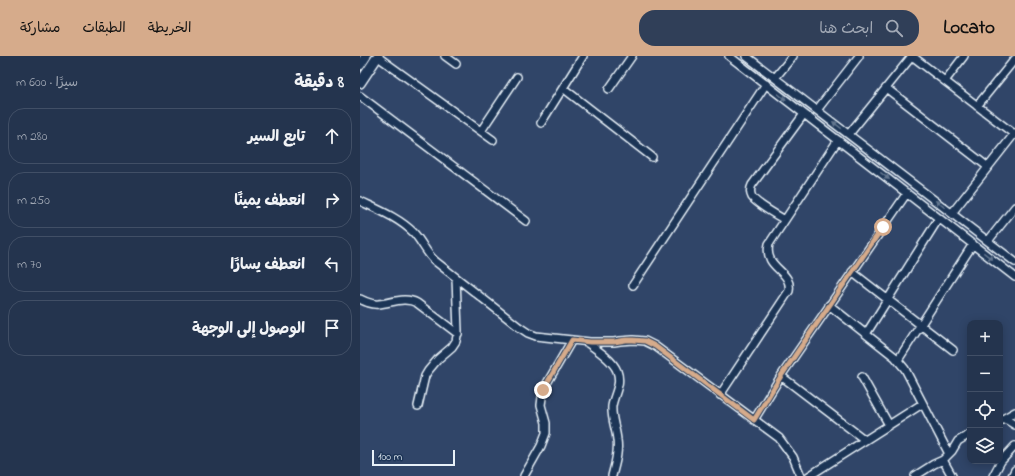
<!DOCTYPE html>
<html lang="ar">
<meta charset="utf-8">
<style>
:root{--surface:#24344e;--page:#303f58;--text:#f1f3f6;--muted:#a3aab6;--line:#414f66;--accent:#d6ab8b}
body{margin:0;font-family:"Indie Flower","Playpen Sans Arabic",sans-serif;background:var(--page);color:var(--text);direction:rtl}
.controls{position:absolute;right:12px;bottom:12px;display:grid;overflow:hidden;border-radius:8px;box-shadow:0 2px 10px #0003}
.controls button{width:36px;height:36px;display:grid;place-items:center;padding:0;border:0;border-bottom:1px solid var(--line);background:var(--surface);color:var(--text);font:20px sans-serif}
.scale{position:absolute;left:12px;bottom:10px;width:83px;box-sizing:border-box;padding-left:4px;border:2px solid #e8f1f8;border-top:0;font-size:11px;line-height:14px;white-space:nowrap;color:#e8f1f8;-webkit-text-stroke:3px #1d3557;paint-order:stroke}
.stop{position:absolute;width:12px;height:12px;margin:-9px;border:3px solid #d6ab8b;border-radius:50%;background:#fff}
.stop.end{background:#d6ab8b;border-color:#fff;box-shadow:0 1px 4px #0008}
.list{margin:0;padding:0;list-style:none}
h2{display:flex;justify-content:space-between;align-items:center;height:52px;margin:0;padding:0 16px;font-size:17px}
h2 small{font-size:13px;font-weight:400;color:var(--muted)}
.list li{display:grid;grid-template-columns:26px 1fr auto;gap:12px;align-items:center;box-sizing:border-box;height:56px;margin:0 8px 8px;padding:0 8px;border:1px solid var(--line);border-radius:16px}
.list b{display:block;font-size:15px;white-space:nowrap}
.list em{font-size:13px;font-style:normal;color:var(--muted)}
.icon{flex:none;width:22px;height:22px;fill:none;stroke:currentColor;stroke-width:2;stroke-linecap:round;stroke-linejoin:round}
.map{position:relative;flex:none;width:655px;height:420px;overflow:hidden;direction:ltr}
header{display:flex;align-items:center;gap:24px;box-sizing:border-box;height:56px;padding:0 20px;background:var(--accent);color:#111}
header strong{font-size:19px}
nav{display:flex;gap:22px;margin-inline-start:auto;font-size:14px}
.search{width:280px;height:36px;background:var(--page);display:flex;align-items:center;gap:10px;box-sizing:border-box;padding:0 14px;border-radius:16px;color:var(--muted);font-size:15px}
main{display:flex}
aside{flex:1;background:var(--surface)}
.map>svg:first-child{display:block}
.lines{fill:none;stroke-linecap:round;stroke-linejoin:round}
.minor-casing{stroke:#e8f1f8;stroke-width:10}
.major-casing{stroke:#e8f1f8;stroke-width:12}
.minor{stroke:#1d3557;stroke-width:7}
.major{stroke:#1d3557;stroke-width:9}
.oneway{fill:#64778f}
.route{stroke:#d6ab8b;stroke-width:5}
</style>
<header>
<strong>Locato</strong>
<div class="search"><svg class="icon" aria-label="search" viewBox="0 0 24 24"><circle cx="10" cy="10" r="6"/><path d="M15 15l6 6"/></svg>ابحث هنا</div>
<nav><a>الخريطة</a><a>الطبقات</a><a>مشاركة</a></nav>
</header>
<main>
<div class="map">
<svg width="655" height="420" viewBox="0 0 655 420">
<rect width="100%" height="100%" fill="#304568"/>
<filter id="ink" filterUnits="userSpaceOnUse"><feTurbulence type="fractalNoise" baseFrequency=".025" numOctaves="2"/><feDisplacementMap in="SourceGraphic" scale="8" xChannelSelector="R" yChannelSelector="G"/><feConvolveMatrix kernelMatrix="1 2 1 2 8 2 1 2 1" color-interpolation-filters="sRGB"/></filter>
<g filter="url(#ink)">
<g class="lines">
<defs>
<path id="minor" d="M85,0L96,8
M369,0L655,221
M386,0L655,206
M552,0L654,78
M18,1L133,84
M415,22L433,0
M585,25L604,0
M203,32L292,101
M526,32L628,111
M249,33L272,0
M0,40L166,165
M617,50L655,3
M457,54L499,0
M181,67L223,0
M121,75L157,21
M489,78L552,0
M0,145C19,154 39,162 54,177C62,186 66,197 75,205L159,271L168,277L176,280L230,286H254L260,285L273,284L285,285L295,290L419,382L433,401L441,420
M592,157L655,77
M425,164C418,160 396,147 392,141C390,137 390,133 392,129L444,58
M628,185L655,151
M492,216L593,294
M273,229L406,28
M0,243C6,246 12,249 19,248C31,247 45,240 57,247L98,278
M469,249L535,301L545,313L589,398
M506,278L579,162
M226,286C236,293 253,304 257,315C262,328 254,338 252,350C251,362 256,372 257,384C259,396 255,408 252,420
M538,304L613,188
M421,320L505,384
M502,321L529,369
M360,339L429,235C433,214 403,213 409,188L478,84
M58,350L65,320L68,315L78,303L92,291L96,285L98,275L96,222
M394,364L421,320L547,137
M640,364H647L655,369
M641,364L655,356
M583,404L592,420
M164,420L181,390L186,377V367L181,349L183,334L212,284
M449,420L562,348
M555,420L574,408L583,404L592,395L598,385L610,378
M633,420L641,405L655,390
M652,420L655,414"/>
<path id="major" d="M0,9L6,0
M0,27L18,0"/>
</defs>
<use href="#minor" class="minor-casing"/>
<use href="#major" class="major-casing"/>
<use href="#minor" class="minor"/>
<use href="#major" class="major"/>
</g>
<defs><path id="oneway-solid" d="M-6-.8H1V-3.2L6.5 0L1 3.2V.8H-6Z"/></defs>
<g class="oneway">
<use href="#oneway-solid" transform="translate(422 41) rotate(38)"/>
<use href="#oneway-solid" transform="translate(477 69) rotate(-143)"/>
<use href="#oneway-solid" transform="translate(525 120) rotate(38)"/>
<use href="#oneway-solid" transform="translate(580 148) rotate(-143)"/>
<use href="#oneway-solid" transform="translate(628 200) rotate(38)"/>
</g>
</g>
<g class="lines" filter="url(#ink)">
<path class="route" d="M183,334L212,284L230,286H254L266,284H273L285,285L295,290L394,364L421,320L523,171"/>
</g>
</svg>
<div class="controls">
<button>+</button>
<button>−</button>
<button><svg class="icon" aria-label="locate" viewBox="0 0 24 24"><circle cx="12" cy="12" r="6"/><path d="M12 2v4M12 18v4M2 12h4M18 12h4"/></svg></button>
<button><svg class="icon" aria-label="layers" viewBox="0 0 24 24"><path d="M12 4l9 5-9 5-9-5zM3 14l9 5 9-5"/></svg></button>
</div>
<div class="scale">100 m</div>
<div class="stop" style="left:523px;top:171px"></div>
<div class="stop end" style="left:183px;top:334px"></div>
</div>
<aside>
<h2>8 دقيقة<small>سيرًا · 600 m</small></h2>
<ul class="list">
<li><svg class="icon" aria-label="ahead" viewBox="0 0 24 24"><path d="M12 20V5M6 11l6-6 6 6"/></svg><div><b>تابع السير</b></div><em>280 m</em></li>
<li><svg class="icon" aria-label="right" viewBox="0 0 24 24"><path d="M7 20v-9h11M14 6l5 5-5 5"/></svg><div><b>انعطف يمينًا</b></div><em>250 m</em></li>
<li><svg class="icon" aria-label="left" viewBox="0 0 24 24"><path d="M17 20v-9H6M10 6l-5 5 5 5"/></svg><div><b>انعطف يسارًا</b></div><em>70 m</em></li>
<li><svg class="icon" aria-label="arrive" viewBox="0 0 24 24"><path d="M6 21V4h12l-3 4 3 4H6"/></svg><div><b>الوصول إلى الوجهة</b></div></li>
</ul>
</aside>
</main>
